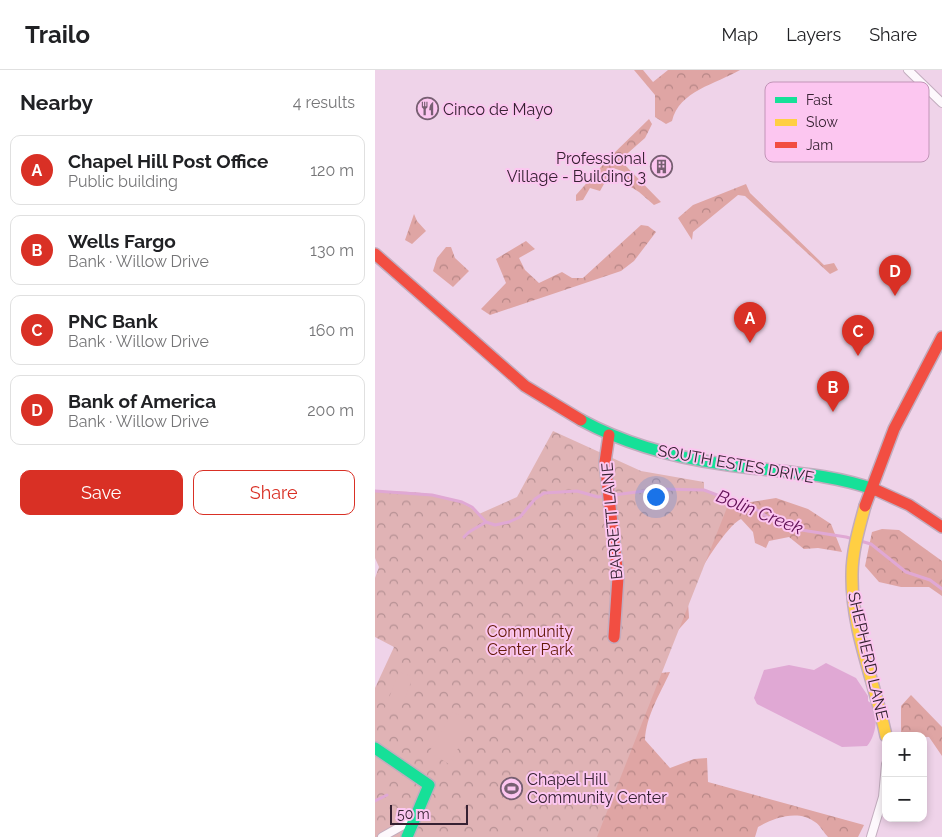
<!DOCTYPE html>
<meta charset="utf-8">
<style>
:root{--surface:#fff;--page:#f2f2f2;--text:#202124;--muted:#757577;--line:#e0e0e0;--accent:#d93025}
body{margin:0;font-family:Raleway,sans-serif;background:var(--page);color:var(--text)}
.controls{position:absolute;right:15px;bottom:15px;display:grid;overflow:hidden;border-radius:10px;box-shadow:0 2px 8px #0003}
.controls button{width:45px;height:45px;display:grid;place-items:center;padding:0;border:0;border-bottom:1px solid var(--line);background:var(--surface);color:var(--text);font:25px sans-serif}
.scale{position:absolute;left:15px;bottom:12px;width:78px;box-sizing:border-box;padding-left:5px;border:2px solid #362132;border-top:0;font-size:14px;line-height:18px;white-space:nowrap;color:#362132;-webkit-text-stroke:4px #fcc6f0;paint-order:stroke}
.you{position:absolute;left:280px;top:426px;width:18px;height:18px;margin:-12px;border:4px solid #fff;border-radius:50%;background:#1a73e8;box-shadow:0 0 0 8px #1a73e833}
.badge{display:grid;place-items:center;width:32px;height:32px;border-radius:50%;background:var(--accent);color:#fff;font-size:16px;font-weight:700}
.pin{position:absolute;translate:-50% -41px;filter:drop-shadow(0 1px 2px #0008)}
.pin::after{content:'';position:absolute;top:26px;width:18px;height:15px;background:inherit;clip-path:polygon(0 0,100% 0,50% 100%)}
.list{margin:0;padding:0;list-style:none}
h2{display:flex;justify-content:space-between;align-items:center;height:65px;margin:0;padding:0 20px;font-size:21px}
h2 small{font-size:16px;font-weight:400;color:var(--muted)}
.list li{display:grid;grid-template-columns:32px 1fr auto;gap:15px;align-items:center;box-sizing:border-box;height:70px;margin:0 10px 10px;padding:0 10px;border:1px solid var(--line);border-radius:10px}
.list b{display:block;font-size:19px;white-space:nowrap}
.list p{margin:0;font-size:16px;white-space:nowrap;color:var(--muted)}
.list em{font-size:16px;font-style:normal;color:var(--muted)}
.actions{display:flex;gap:10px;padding:15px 20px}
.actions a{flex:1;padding:11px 0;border:1px solid var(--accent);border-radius:10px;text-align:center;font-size:18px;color:var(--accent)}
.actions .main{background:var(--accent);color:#fff}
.map{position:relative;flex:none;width:567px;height:767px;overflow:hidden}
header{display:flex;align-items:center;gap:30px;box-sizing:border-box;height:70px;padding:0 25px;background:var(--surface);border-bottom:1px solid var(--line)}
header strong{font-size:24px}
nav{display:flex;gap:28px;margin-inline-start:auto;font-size:18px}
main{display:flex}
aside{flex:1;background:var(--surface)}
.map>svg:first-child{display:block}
.forest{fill:url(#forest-crowns)}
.park{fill:url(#park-crowns)}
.garden{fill:#e0b3b5}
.water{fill:#e0a8d4}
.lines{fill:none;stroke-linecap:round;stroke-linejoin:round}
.stream{stroke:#e0a8d4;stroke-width:3}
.street-casing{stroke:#c2acbe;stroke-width:10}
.fast-casing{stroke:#c2acbe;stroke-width:14}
.slow-casing{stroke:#c2acbe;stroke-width:14}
.jam-casing{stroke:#c2acbe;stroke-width:14}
.street{stroke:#fdf8fc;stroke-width:8}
.fast{stroke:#16e098;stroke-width:11}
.slow{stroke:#ffcf43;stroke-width:11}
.jam{stroke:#f24e42;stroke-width:11}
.labels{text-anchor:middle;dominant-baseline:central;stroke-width:4;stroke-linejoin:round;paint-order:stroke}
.poi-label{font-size:16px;fill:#362132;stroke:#fcc6f0;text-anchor:start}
.street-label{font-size:16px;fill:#362132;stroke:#fcc6f0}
.park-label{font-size:16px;fill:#631907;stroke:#fcc6f0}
.water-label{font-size:18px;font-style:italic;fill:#600f55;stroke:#fcc6f0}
.key{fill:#fcc6f0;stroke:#c194b7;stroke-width:1}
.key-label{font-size:14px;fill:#362132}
</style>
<header>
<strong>Trailo</strong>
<nav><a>Map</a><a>Layers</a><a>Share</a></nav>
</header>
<main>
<aside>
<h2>Nearby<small>4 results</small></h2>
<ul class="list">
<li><span class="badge">A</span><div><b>Chapel Hill Post Office</b><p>Public building</p></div><em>120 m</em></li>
<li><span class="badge">B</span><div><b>Wells Fargo</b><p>Bank · Willow Drive</p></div><em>130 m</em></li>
<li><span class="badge">C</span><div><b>PNC Bank</b><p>Bank · Willow Drive</p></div><em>160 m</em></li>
<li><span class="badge">D</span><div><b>Bank of America</b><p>Bank · Willow Drive</p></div><em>200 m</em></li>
</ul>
<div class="actions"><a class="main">Save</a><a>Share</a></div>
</aside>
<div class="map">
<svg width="567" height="767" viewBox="0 0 567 767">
<defs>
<pattern id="forest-crowns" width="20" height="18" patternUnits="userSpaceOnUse" patternTransform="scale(1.25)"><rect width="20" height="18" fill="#dfa5a4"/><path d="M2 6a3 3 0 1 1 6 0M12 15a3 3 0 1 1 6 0" fill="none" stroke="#b68686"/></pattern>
<pattern id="park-crowns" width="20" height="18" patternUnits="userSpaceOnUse" patternTransform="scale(1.25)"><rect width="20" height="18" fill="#e0b3b5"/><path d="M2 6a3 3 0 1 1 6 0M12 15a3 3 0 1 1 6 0" fill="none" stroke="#b69194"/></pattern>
</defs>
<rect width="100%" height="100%" fill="#efd3e9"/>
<path class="forest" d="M259,0H268L278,12L293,0H365C341,14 304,21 297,51L291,54L280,47V25Z
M274,49L277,54L270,68L245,90L286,132L279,135L264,122L248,112L250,102L238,98L225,121L215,118L208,130L201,131V125L233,89Z
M371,114L375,123L449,195L459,193L463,200L455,204L370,126L363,125L318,162L317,170L303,148L318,135Z
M39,144L42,151L51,161L37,174L30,170Z
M266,155L273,156L281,162L259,191L246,201L115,245L106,239L131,213L121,189L151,171L160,179L144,188L150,200L164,213L187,202L197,208H208Z
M71,177H76L80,188L94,201L78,217L58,201L62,188Z
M401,428L433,439L456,454L467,482L443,478L429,479L414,467L394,471L391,478L380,473L378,462L366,449C352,455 318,509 314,525C312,531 314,541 314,548L297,567L350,436Z
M507,459L524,460L567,491V526L554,517H526L504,512L490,496L497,462Z
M295,602C285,624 271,646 270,670L295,698L319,689L332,688L333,712L489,755L483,767H453C449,763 445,755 440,752C423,739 398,748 383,757L380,767H215L276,604Z
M536,625L567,657V686L554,667L526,666V636Z"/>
<path class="park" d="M178,361L266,401L329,412V420L355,430L222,767H0V618L19,577L0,567V508L4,497L0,488V421C30,421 82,422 104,444L142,427Z"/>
<path class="garden" d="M24,602L38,607L24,643L10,638Z
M78,642L98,653L74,694L54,682Z"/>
<path class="water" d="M451,593L481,608L493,626V631C506,640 501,666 492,676L467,677L382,634L379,628L389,600L414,595L439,600Z"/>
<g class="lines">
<path class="stream" d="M0,421L57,425L87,432L97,437L111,452L120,455L134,452L145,447L160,429L169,423L202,421L223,427L285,419L329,420L355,430L370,432L400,452L420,459L471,467L496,474L531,502L555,510L567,519
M89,467L94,462L111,452
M0,731L12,725"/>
<defs>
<path id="street" d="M533,0L567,33
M7,767L39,749
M496,767L508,727L511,694"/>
<path id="fast" d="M206,350C250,374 298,387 347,394C398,402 452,402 501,420
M0,678L54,715L32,767"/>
<path id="slow" d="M490,436C484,458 477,482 477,504C476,560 500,612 511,666"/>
<path id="jam" d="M0,184L150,316L206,350
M234,365L230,392L243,507L239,567
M501,420L534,435L567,457
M490,436L519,359L567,267"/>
</defs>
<use href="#street" class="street-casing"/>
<use href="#fast" class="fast-casing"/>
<use href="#slow" class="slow-casing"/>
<use href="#jam" class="jam-casing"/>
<use href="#street" class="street"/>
<use href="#fast" class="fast"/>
<use href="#slow" class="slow"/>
<use href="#jam" class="jam"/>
</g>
<defs>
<symbol id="restaurant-ring" viewBox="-11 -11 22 22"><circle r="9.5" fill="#fcc6f0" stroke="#775f72" stroke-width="1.5"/><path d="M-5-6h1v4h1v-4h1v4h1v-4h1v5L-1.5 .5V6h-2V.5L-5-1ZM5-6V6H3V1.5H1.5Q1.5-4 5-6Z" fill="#775f72"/></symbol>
<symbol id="building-ring" viewBox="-11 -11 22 22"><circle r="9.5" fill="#fcc6f0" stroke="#775f72" stroke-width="1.5"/><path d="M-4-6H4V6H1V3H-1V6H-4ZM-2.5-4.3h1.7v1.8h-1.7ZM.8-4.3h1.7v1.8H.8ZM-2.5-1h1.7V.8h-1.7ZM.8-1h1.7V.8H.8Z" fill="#775f72"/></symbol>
<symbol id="stadium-ring" viewBox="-11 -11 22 22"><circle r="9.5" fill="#fcc6f0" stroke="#775f72" stroke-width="1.5"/><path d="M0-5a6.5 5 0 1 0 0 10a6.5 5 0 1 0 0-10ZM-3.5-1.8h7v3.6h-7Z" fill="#775f72"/></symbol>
</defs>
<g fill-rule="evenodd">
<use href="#restaurant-ring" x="40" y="26" width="25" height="25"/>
<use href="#building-ring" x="274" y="84" width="25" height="25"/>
<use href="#stadium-ring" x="124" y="706" width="25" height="25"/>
</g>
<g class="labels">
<g class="poi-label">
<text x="68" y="39">Cinco de Mayo</text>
<text x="271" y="88" text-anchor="end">Professional<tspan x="271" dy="18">Village - Building 3</tspan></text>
<text x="152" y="709">Chapel Hill<tspan x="152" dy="18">Community Center</tspan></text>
</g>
<g class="street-label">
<text transform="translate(361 394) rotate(10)">SOUTH ESTES DRIVE</text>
<text transform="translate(237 451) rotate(-95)">BARRETT LANE</text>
<text transform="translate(493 586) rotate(77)">SHEPHERD LANE</text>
</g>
<g class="park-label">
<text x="155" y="561">Community<tspan x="155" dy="18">Center Park</tspan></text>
</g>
<g class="water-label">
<text transform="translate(385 442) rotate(22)">Bolin Creek</text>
</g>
</g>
<rect x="390" y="12" width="164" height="80" rx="8" class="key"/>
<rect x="400" y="27" width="22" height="6" fill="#16e098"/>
<rect x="400" y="49" width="22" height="7" fill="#ffcf43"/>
<rect x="400" y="72" width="22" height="6" fill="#f24e42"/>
<g class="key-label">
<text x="431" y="35">Fast</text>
<text x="431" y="57">Slow</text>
<text x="431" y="80">Jam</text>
</g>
</svg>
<div class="controls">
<button>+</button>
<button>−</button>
</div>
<div class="scale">50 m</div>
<div class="you"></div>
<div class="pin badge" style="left:375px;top:273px">A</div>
<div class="pin badge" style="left:458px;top:342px">B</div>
<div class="pin badge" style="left:483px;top:286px">C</div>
<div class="pin badge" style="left:520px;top:226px">D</div>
</div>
</main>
